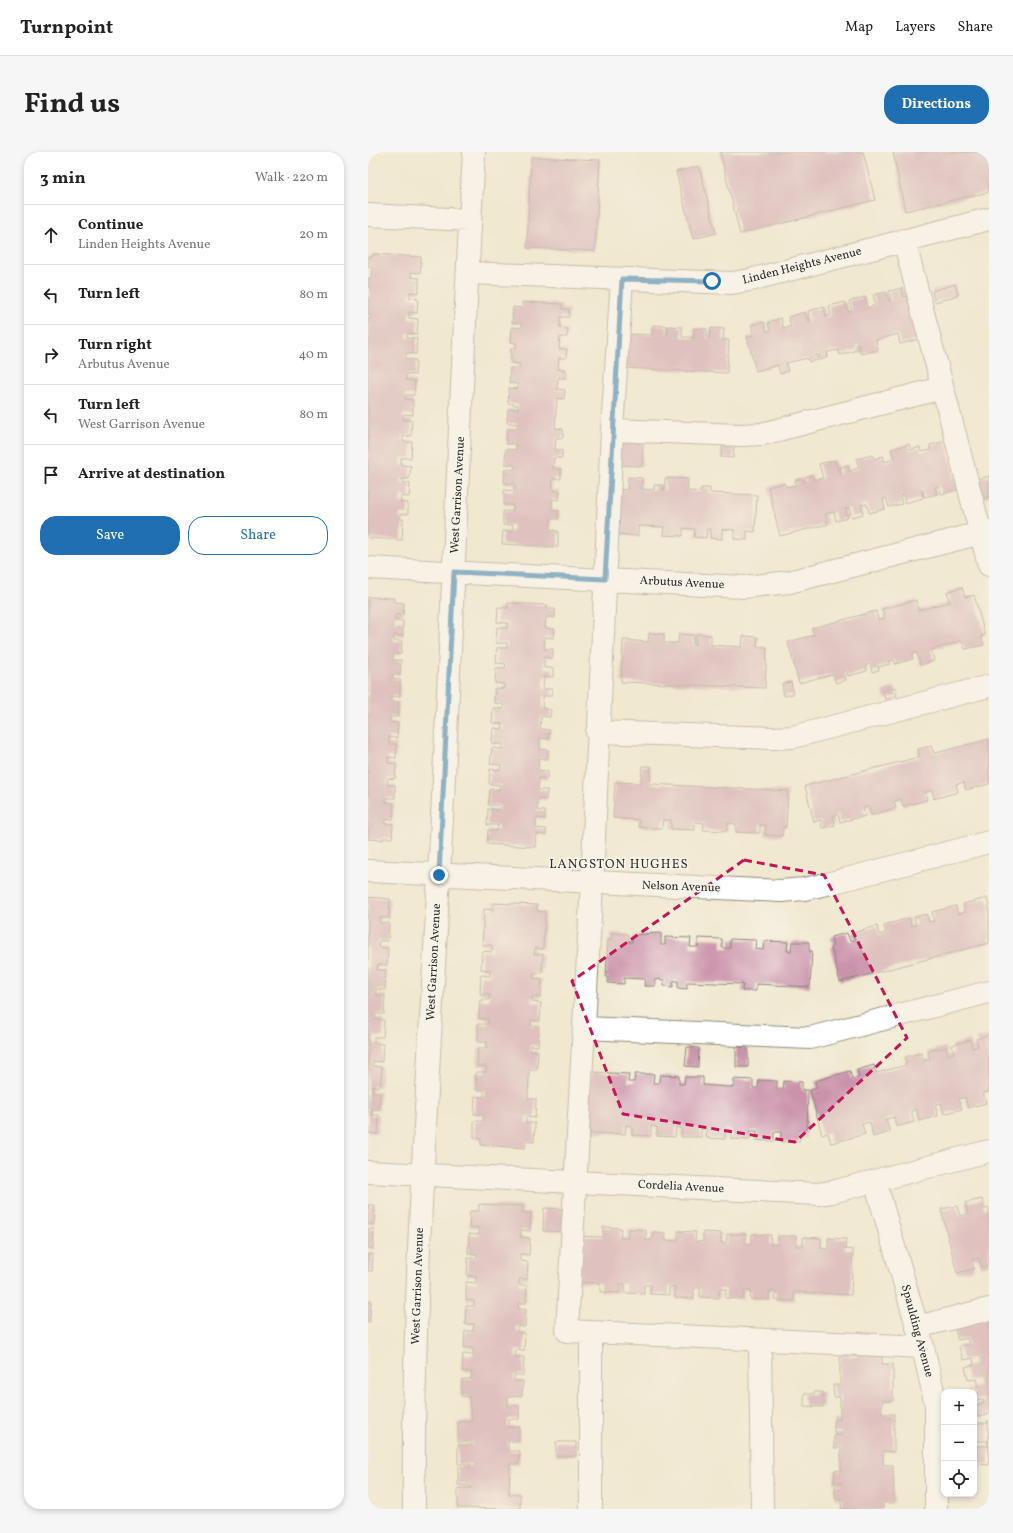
<!DOCTYPE html>
<meta charset="utf-8">
<style>
:root{--surface:#fff;--page:#f6f6f6;--text:#222;--muted:#767676;--line:#e0e0e0;--accent:#1f6fb2}
body{margin:0;font-family:Vollkorn,serif;background:var(--page);color:var(--text)}
.controls{position:absolute;right:12px;bottom:12px;display:grid;overflow:hidden;border-radius:8px;box-shadow:0 2px 6px #0003}
.controls button{width:36px;height:36px;display:grid;place-items:center;padding:0;border:0;border-bottom:1px solid var(--line);background:var(--surface);color:var(--text);font:20px sans-serif}
.stop{position:absolute;width:12px;height:12px;margin:-9px;border:3px solid #1f6fb2;border-radius:50%;background:#fff}
.stop.end{background:#1f6fb2;border-color:#fff;box-shadow:0 1px 4px #0008}
.list{margin:0;padding:0;list-style:none}
h2{display:flex;justify-content:space-between;align-items:center;height:52px;margin:0;padding:0 16px;font-size:17px}
h2 small{font-size:13px;font-weight:400;color:var(--muted)}
.list li{display:grid;grid-template-columns:26px 1fr auto;gap:12px;align-items:center;box-sizing:border-box;height:60px;padding:0 16px;border-top:1px solid var(--line)}
.list b{display:block;font-size:15px;white-space:nowrap}
.list p{margin:0;font-size:13px;white-space:nowrap;color:var(--muted)}
.list em{font-size:13px;font-style:normal;color:var(--muted)}
.actions{display:flex;gap:8px;padding:12px 16px}
.actions a{flex:1;padding:9px 0;border:1px solid var(--accent);border-radius:16px;text-align:center;font-size:14px;color:var(--accent)}
.actions .main{background:var(--accent);color:#fff}
.icon{flex:none;width:22px;height:22px;fill:none;stroke:currentColor;stroke-width:2;stroke-linecap:round;stroke-linejoin:round}
.map{position:relative;flex:none;width:621px;height:1357px;overflow:hidden;border-radius:16px}
header{display:flex;align-items:center;gap:24px;box-sizing:border-box;height:56px;padding:0 20px;background:var(--surface);border-bottom:1px solid var(--line)}
header strong{font-size:19px}
nav{display:flex;gap:22px;margin-inline-start:auto;font-size:14px}
.intro{display:flex;align-items:center;justify-content:space-between;box-sizing:border-box;height:96px;padding:0 24px}
h1{margin:0;font-size:28px}
.button{padding:10px 18px;border-radius:16px;background:var(--accent);color:#fff;font-size:14px;font-weight:700}
main{display:flex;gap:24px;padding:0 24px}
aside{flex:1;background:var(--surface);border-radius:16px;box-shadow:0 2px 6px #0003}
.map>svg:first-child{display:block}
.building{fill:#ca93ac}
.lines{fill:none;stroke-linecap:round;stroke-linejoin:round}
.minor-casing{stroke:#8e8a7d;stroke-width:24}
.minor{stroke:#fff;stroke-width:22}
.route{stroke:#1f6fb2;stroke-width:5}
.marked{fill:none;stroke:#c2185b;stroke-width:3;stroke-dasharray:8 5;stroke-linejoin:round}
.labels{text-anchor:middle;dominant-baseline:central;stroke-width:3.5;stroke-linejoin:round;paint-order:stroke}
.street-label{font-size:12px;fill:#2b2b2b;stroke:#f7f3e8}
.neighbourhood-label{font-size:13px;letter-spacing:1px;fill:#2b2b2b;stroke:#f7f3e8}
</style>
<header>
<strong>Turnpoint</strong>
<nav><a>Map</a><a>Layers</a><a>Share</a></nav>
</header>
<div class="intro"><h1>Find us</h1><a class="button">Directions</a></div>
<main>
<aside>
<h2>3 min<small>Walk · 220 m</small></h2>
<ul class="list">
<li><svg class="icon" aria-label="ahead" viewBox="0 0 24 24"><path d="M12 20V5M6 11l6-6 6 6"/></svg><div><b>Continue</b><p>Linden Heights Avenue</p></div><em>20 m</em></li>
<li><svg class="icon" aria-label="left" viewBox="0 0 24 24"><path d="M17 20v-9H6M10 6l-5 5 5 5"/></svg><div><b>Turn left</b></div><em>80 m</em></li>
<li><svg class="icon" aria-label="right" viewBox="0 0 24 24"><path d="M7 20v-9h11M14 6l5 5-5 5"/></svg><div><b>Turn right</b><p>Arbutus Avenue</p></div><em>40 m</em></li>
<li><svg class="icon" aria-label="left" viewBox="0 0 24 24"><path d="M17 20v-9H6M10 6l-5 5 5 5"/></svg><div><b>Turn left</b><p>West Garrison Avenue</p></div><em>80 m</em></li>
<li><svg class="icon" aria-label="arrive" viewBox="0 0 24 24"><path d="M6 21V4h12l-3 4 3 4H6"/></svg><div><b>Arrive at destination</b></div></li>
</ul>
<div class="actions"><a class="main">Save</a><a>Share</a></div>
</aside>
<div class="map">
<svg width="621" height="1357" viewBox="0 0 621 1357">
<rect width="100%" height="100%" fill="#f7f3e8"/>
<filter id="ink" filterUnits="userSpaceOnUse"><feTurbulence type="fractalNoise" baseFrequency=".025" numOctaves="2"/><feDisplacementMap in="SourceGraphic" scale="8" xChannelSelector="R" yChannelSelector="G"/><feConvolveMatrix kernelMatrix="1 2 1 2 8 2 1 2 1" color-interpolation-filters="sRGB"/></filter>
<filter id="wash" filterUnits="userSpaceOnUse"><feTurbulence type="fractalNoise" baseFrequency=".012" numOctaves="4" result="noise"/><feDisplacementMap in="SourceGraphic" scale="16" xChannelSelector="R" yChannelSelector="G"/><feGaussianBlur stdDeviation="0.9" result="paint"/><feColorMatrix in="noise" values="0 0 0 0 0 0 0 0 0 0 0 0 0 0 0 0 0 1.4 0 .05"/><feComposite in="paint" operator="in"/></filter>
<g filter="url(#wash)">
<rect width="100%" height="100%" fill="#f0e8cf"/>
<g id="blocks">
<path class="building" d="M352,0H495L507,48L372,82Z
M525,0H621V40L537,59Z
M163,5L232,8L227,99L159,96Z
M331,14L348,81L325,87L308,20Z
M5,102L53,105L52,121L43,120V125L51,126V141L42,140V146L50,147L49,161L41,160V166L50,167L49,182L40,181L39,186H49L48,202L38,201V207L48,208L47,223L38,222V228L47,229L46,243H37V247L45,248V263L35,262V268H44L43,284H35V290H44L43,306H33V313L43,314L41,327H34V331H42L41,345L33,344L32,350L40,351V362H32V367H35L34,388L0,386V166L2,167V162H0V147H2L3,136L0,135V126L3,127L4,115H0V105H4Z
M587,132L590,143L567,150L564,139Z
M534,136L536,145L541,143L552,187L532,192L530,182L508,188L510,198L493,202L490,192L488,193L489,198L472,203L470,198L459,200L460,205L452,208L451,203H448L450,208L441,210L440,206L418,211L420,219L412,222L410,213L388,219L379,185L386,183L383,173L396,170L399,180L402,179L400,170L413,166L415,176L421,175L423,174L420,165L437,160L440,170L442,169L440,159L456,155L458,165L463,163L461,154L477,150L481,160L484,159L481,149L497,145L499,156L508,153L505,143L518,140L521,149H523L521,139Z
M154,150L194,152V157H201V165H192V176L200,177L199,185H192L191,197H199L198,206H191L190,217L198,218V226H190L189,237L197,238L196,247L189,246L187,276L195,277V286H188L187,298H194V306H186L185,317H193V327L185,326L184,338L192,339L191,348L184,347V358L191,359V367H183L182,378L190,379V395L134,392L135,379L144,380L145,373H135V359H145V353H136V338L146,339L147,332L136,331L137,317L146,318L147,313L137,312L138,297L148,298V292H138L139,277H149V272L139,271L140,257H150V253L140,251L141,236L150,237V232L141,231L142,216H151L152,212L143,211V196H148V191L143,190L144,175L153,176L154,171H144L145,155L154,156Z
M285,173L299,174V184L301,174L314,175V185H320L326,186V176L339,177V186H341L343,176L356,177L355,188H361L359,221L255,216L257,182L284,183Z
M252,289H275L274,314L252,313Z
M578,289L589,338L573,342L571,334L567,335L569,342L556,345L555,337L553,338L555,346L537,351L535,342L532,343L534,352L521,355L518,346L515,347L517,357L501,361L499,352L493,353L495,362L484,365L481,356L477,357L480,366L468,369L466,360L457,362L460,372L412,384L400,335L416,331L418,335L428,333L427,328L434,326L436,330H438L437,325L444,323L445,328L455,326L451,312L467,308L471,322H473L472,315L480,313L481,319L491,316L488,307L505,303L506,307L515,304L517,310L526,307L523,297L541,292L543,298L552,295L553,300L562,298V293Z
M355,291L366,292L365,306L353,305Z
M621,324V345L611,347L606,328Z
M260,325L274,326L273,337L286,338V333H295V338H297V326L320,327L319,339L333,340V336H342V341L389,343L387,380L379,379V388L366,387V378L354,377V387L342,386L343,377H339L338,386L326,385L327,377L315,376V384L295,383L296,375L270,374V384L247,382L250,337L259,338Z
M594,435L597,445L606,443L617,483L613,484L616,493L597,497L594,489L563,498L566,509L552,513L549,501L544,502L545,507L527,512L526,508L520,509L522,512L510,515L511,518L504,520L502,512L498,513L499,519L480,524L478,518L476,519L478,528L468,531L465,522L431,531L420,490L446,483L444,476L508,459L510,468L517,466L514,457L548,448L550,458L582,450L579,440Z
M0,445L26,446V450L36,451L35,463H27V469H35V484L26,483V489H34L33,502H26L25,506V508H33L32,523L25,522L24,526L32,528V545L23,544V550H31L30,565H22V570L30,571L29,586L21,585V592H29L28,606L20,605V611L28,612L27,627L20,626L19,633H27V646H18V650L26,651L25,667L17,668V672H25L24,686H15V688L0,687Z
M140,451L179,453V457H187V465H178L177,476L187,477L186,486L177,485L176,497H185V506L176,505V516H185V525L176,524L175,537H184L183,544H175L174,556L183,558L182,565L173,564L172,577L182,578L181,587L172,586V597L180,598V607L171,606L170,618L180,619L179,627L171,626L170,638H179L178,648L170,647L169,658L177,659V667L168,666V676L178,677V683L168,682L167,695L119,692L120,678L129,679L130,673H119L120,657L131,658V653H120L122,637L131,638L132,633L121,632L122,617L132,618L133,613L122,612L124,596L134,597V592H124L125,576L134,577L135,572L124,571L125,556L135,557V552L126,551L127,536L136,537V532L127,531L128,516H137L138,512L128,511L129,496H139V491H128L129,475L139,476L140,471L129,470L130,455L140,456Z
M281,481L296,482V491H310L311,482L326,483L325,492L327,493L328,482L343,483V493L374,495L375,484L390,485L389,495H399L397,536L253,530L255,488L280,490Z
M423,530L425,542L416,544L414,532Z
M527,535L529,544L517,547L515,539Z
M621,587V632L598,638L596,630L588,632L590,640L566,647L564,638L557,640L559,648L535,654L533,647L526,649L528,656L503,663L501,654L495,656L497,664L472,670L470,662L465,664L467,673L454,676L453,668L446,670L437,634L551,605L550,597L563,594L566,601H568Z
M274,614H283L282,632L420,639L418,675H415L414,684L397,683L398,673H392V681L368,680V672L360,671L359,679L335,678L336,671L327,670V678L303,677V668H295L294,676H283L271,675V668L245,666L247,630L273,631Z
M0,745L22,747L21,766H12V771H21L20,789H11L10,795L20,796L19,813H10L9,818H18L17,838L8,837V843H17L16,862H8L7,867L16,868L15,885H6V891L15,892L14,910L5,909V914L14,915V917L12,935L5,934L4,940H12L11,958L4,957L3,963H11L10,982L0,981Z
M619,746L621,755V791L472,830L463,795L465,794L463,785L479,781L482,789L487,788L485,781L509,774L511,783L518,781L516,773L541,766L543,774L548,773L546,765L558,762L561,770L566,769L564,760L588,754L590,762L597,760L595,752Z
M125,751L169,753V759L177,760L175,797L167,796L166,802H175L174,821H166L165,826L174,827L173,845H164V850L173,851L172,869L163,868V874H171L170,894L162,893V899H170L169,918H161V923L160,947H168L167,966L158,965V971H167L166,990L158,989L157,996L113,993V987L106,986V969H115L116,963L106,962L107,944L116,945V938H108V920H118V914H109L110,896H119V890H110V872H120V867L111,866L112,848H121L122,842H112L113,823L122,824V818L113,817L114,799L124,800V793H114L116,757L125,758Z
M243,781L260,782L261,790H264L265,783L293,781V793H297V785L323,786L322,795H330V786L354,787V796H362V787L388,788L387,797L395,798L396,789L420,790L419,799H423L424,790H441V799H444L442,835L388,832V839H374L375,832L319,830V837L310,836V829H305V835L296,834V828L291,827L287,828V834H276L277,827L256,826V832L240,831V825H238L240,788H243Z
M621,883V940L615,941L618,951L600,956L597,945L591,947L594,957L576,962L573,951L567,953L570,964L551,969L549,957L543,959L546,970L528,975L526,965L518,967L522,980L505,985L502,970L494,972L497,982L479,987L463,991L460,981L454,983L442,938L449,936L447,929L482,919L484,927L491,925L489,918L506,913L508,921L538,913L537,905L553,901L556,909L562,907L560,899L578,895L580,903L586,901L584,893L602,888L604,896L610,895L608,887Z
M319,895L331,896L330,915L317,914Z
M368,895L380,896V915H368Z
M224,920L261,922L260,930H266L267,922H286L285,931H291L292,923L311,924V932H316L317,925H335V933L360,935H366V927L385,928V936H390L391,928L409,929V937H415L416,929L434,930V938H440L439,983L432,982L431,990H413V980H406V989L388,988L389,979H382V988L363,987V978H357V987L338,986L339,977H333V985H313L314,976L308,975L307,985L289,984V975L283,974V984L264,983V974L258,973L257,982L222,981V972H215Z
M614,1047L616,1057L621,1056V1113L613,1115L611,1106L604,1107L606,1117L589,1121L573,1057L589,1054L592,1064L600,1062L597,1051Z
M111,1052L155,1054L154,1061H163L162,1079L153,1078L152,1085L162,1086L161,1103L152,1102V1109L160,1110L159,1127H151V1133H159L158,1151H150V1157H158L157,1175L149,1174V1180L157,1181L156,1199L148,1198L147,1205H156L155,1223H146V1229H155L154,1244L140,1245V1254H151V1267H140V1275H151V1289H140V1299H152L151,1312H142L141,1342H152V1356L142,1357L90,1356V1336H103V1334L90,1333V1315L103,1314V1312H90V1293H104V1290H90V1270H104L101,1245L93,1244L94,1227H103L104,1220L94,1219L95,1202L105,1203V1196L96,1195L97,1179H105L106,1172H97L98,1154H106V1149L98,1148V1130L108,1131V1124H99L100,1106H109V1102L100,1101L101,1082L111,1083V1076L101,1075L102,1059H111Z
M0,1053H7L6,1072H0Z
M176,1056L199,1057L198,1080L175,1079Z
M235,1075L253,1076L252,1086H260V1077L278,1078V1088H284L285,1080L297,1081V1088L310,1089V1079L328,1080L327,1089L335,1090V1080L353,1081V1091H358L359,1082H378L377,1092H383L384,1082L403,1083L402,1092L410,1093V1084H428V1094H435V1085L453,1086V1096L460,1097V1086L478,1087L477,1097L485,1098L483,1143L426,1140V1149L407,1148L408,1140L401,1139V1148L382,1147L383,1139L376,1138L375,1147L357,1146L358,1137H351V1146L332,1145V1136H326V1147L307,1146V1135H301V1143L282,1142L283,1133H276V1142L257,1141V1132H252L251,1141L232,1140V1131L208,1130L210,1084L235,1085Z
M0,1077H6L5,1097L0,1096Z
M0,1102H5L4,1119H0Z
M0,1150H3L2,1170H0Z
M621,1158V1262L610,1265L607,1253L616,1251L615,1247L606,1248V1240H604L603,1237L611,1234L609,1227L600,1228L597,1215L606,1213L605,1206L595,1208L591,1194L601,1192L599,1186L590,1188L586,1174Z
M472,1204H514V1212H525V1249H514V1262H526V1300L515,1299V1313H525L526,1351H515V1357H473L474,1347H467V1334L473,1333V1331H466L467,1318L473,1319V1296H466V1283H473V1280H466V1268H472V1245H466L465,1233H472Z
M446,1240H455V1255L436,1254V1242H446Z
M620,1268L621,1313L608,1312L609,1294H620V1289H608L609,1271H620Z
M188,1290H208V1304H188Z"/>
</g>
</g>
<g filter="url(#ink)">
<use href="#blocks" fill-opacity="0" stroke="#8e8a7d" stroke-width="1"/>
<g class="lines">
<defs>
<path id="minor" d="M0,63L102,68
M536,88L621,413
M100,121L364,131L382,128L621,67
M254,127L244,278L224,731L199,1179L555,1195
M244,278L373,283L394,282L574,236
M0,416L376,435L421,430L621,379
M229,580L405,586L425,585L621,534
M0,719L413,739L436,737L463,731L621,690
M217,876L442,886L621,840
M0,1020L450,1042L464,1040L621,999
M507,1029L555,1195L568,1253V1357
M549,1175L621,1157
M392,1188L394,1357
M46,1357C44,1145 60,934 71,723C84,482 92,241 106,0
M223,1357V1181"/>
</defs>
<use href="#minor" class="minor-casing"/>
<use href="#minor" class="minor"/>
</g>
</g>
<g class="lines" filter="url(#ink)">
<path class="route" d="M71,723L86,420L237,427L254,127L344,129"/>
</g>
<path d="M0 0H621V1357H0ZM376,708L456,723L539,886L427,990L255,962L204,829Z" fill="#f0e8cf" fill-opacity=".55" fill-rule="evenodd"/>
<path class="marked" d="M376,708L456,723L539,886L427,990L255,962L204,829Z"/>
<g class="labels">
<g class="street-label">
<text transform="translate(434 114) rotate(-14)">Linden Heights Avenue</text>
<text transform="translate(90 343) rotate(-87)">West Garrison Avenue</text>
<text transform="translate(314 431) rotate(3)">Arbutus Avenue</text>
<text transform="translate(313 735) rotate(2)">Nelson Avenue</text>
<text transform="translate(66 810) rotate(-87)">West Garrison Avenue</text>
<text transform="translate(313 1035) rotate(3)">Cordelia Avenue</text>
<text transform="translate(50 1134) rotate(-88)">West Garrison Avenue</text>
<text transform="translate(549 1179) rotate(75)">Spaulding Avenue</text>
</g>
<g class="neighbourhood-label">
<text x="251" y="713">LANGSTON HUGHES</text>
</g>
</g>
</svg>
<div class="controls">
<button>+</button>
<button>−</button>
<button><svg class="icon" aria-label="locate" viewBox="0 0 24 24"><circle cx="12" cy="12" r="6"/><path d="M12 2v4M12 18v4M2 12h4M18 12h4"/></svg></button>
</div>
<div class="stop" style="left:344px;top:129px"></div>
<div class="stop end" style="left:71px;top:723px"></div>
</div>
</main>
